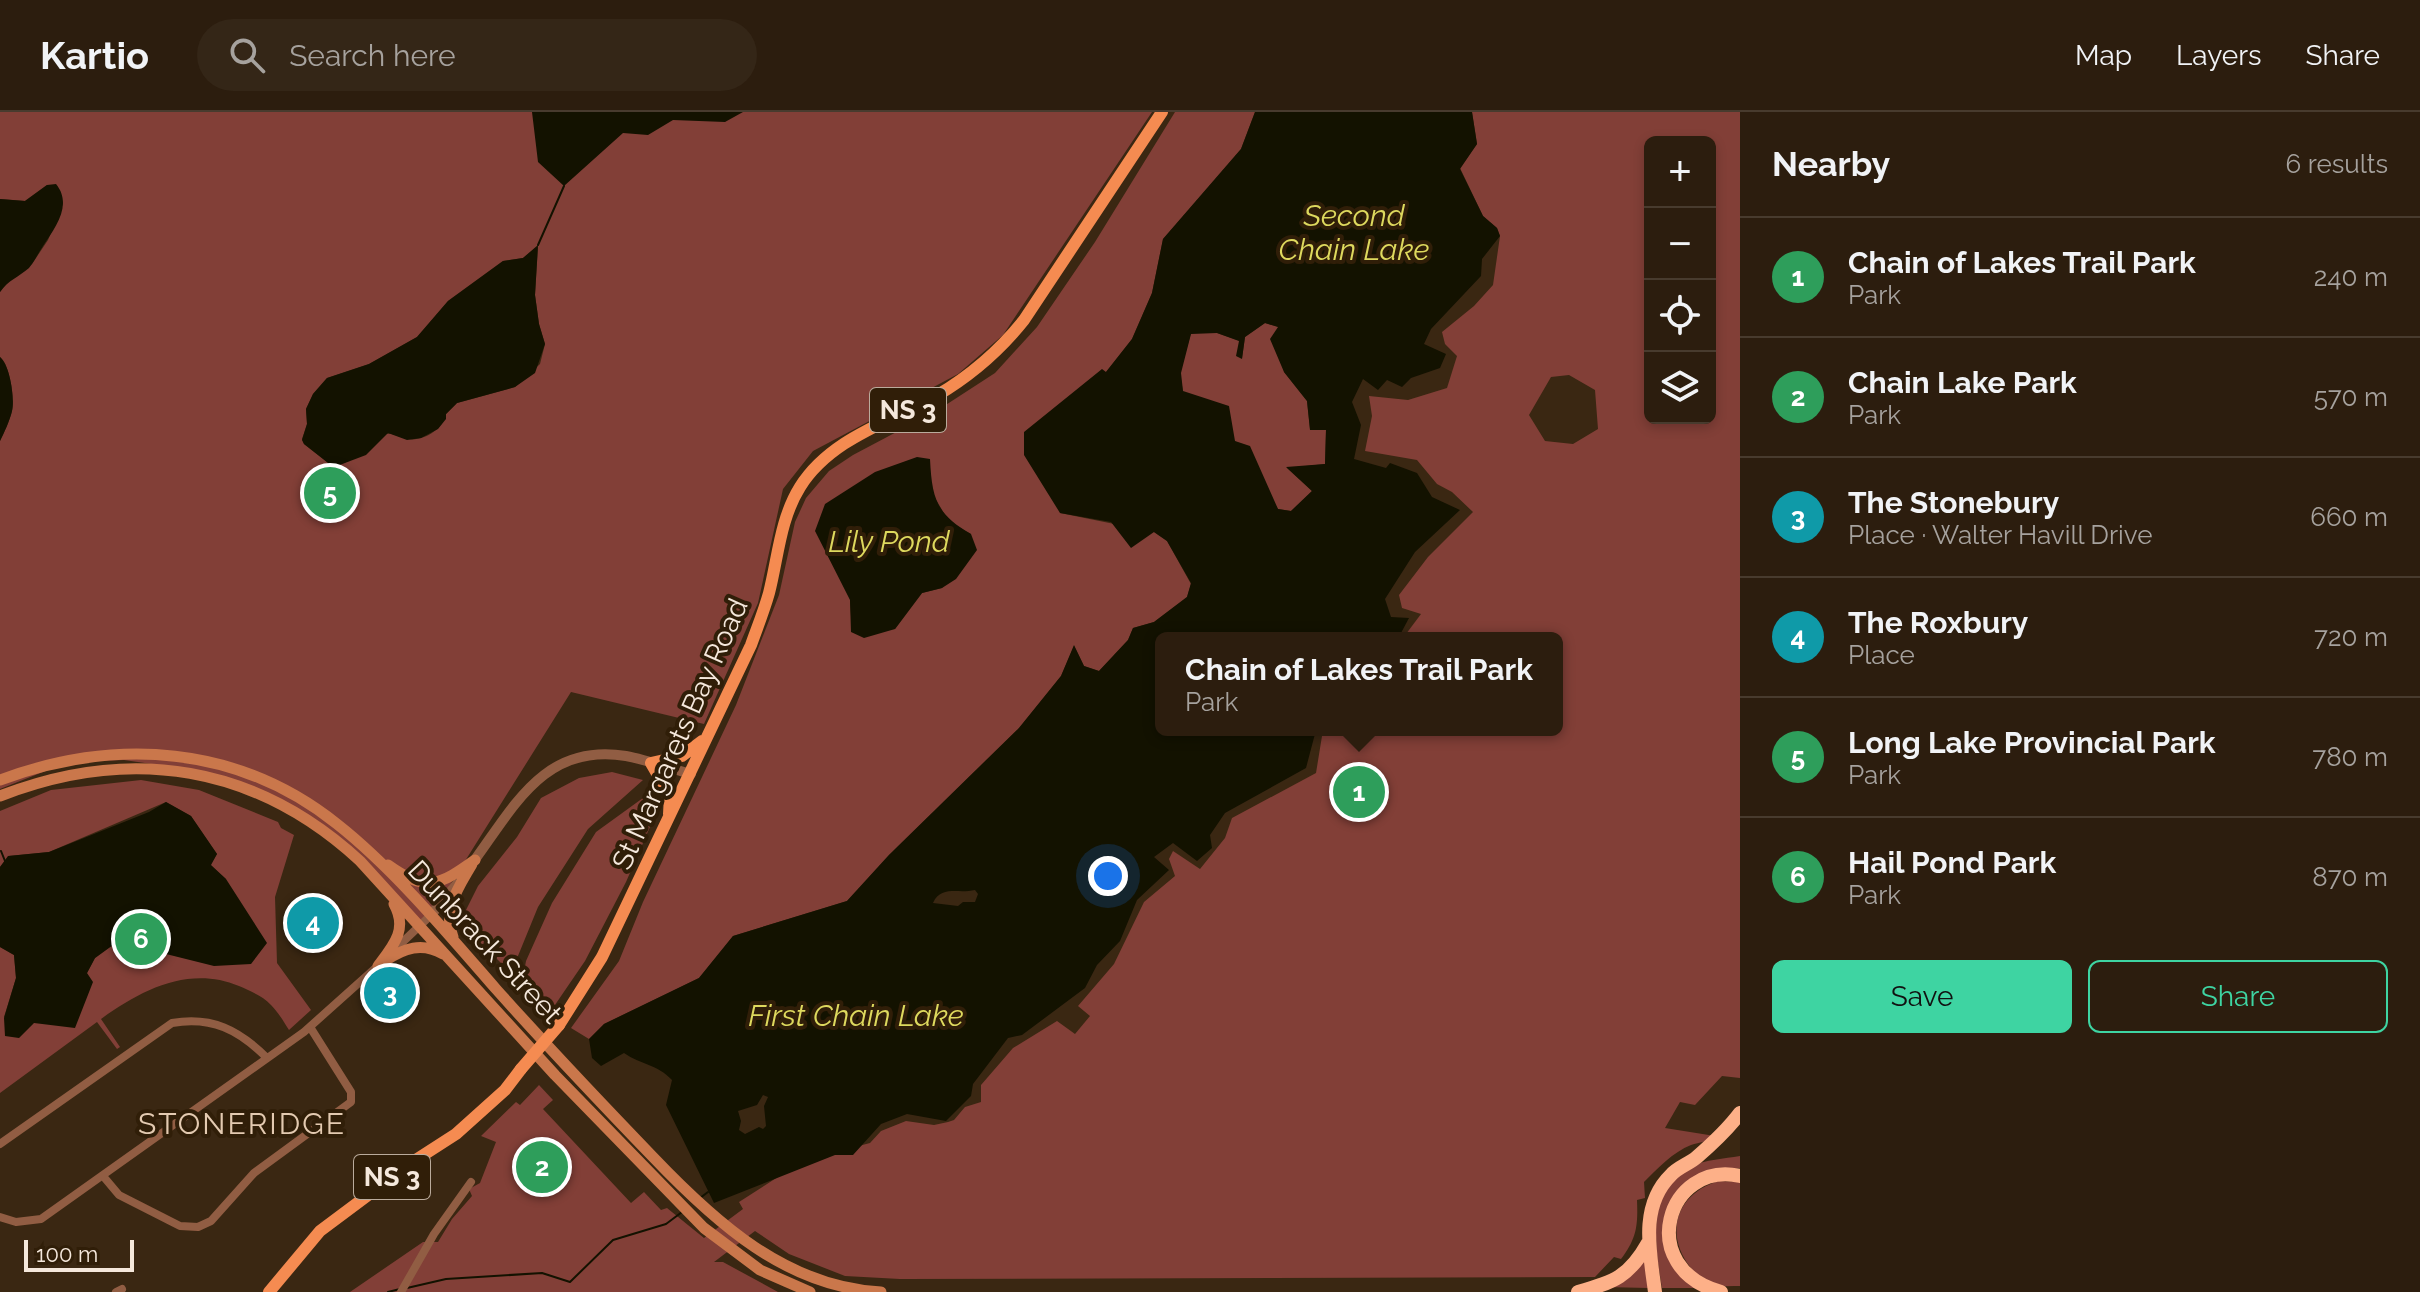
<!DOCTYPE html>
<meta charset="utf-8">
<style>
:root{--surface:#2c1d0e;--page:#342617;--text:#f1f3f6;--muted:#a6a29e;--line:#483b2e;--accent:#3ed4a2}
body{margin:0;font-family:Raleway,sans-serif;background:var(--page);color:var(--text)}
.controls{position:absolute;right:24px;top:24px;display:grid;overflow:hidden;border-radius:12px;box-shadow:0 4px 12px #0003}
.controls button{width:72px;height:72px;display:grid;place-items:center;padding:0;border:0;border-bottom:2px solid var(--line);background:var(--surface);color:var(--text);font:40px sans-serif}
.scale{position:absolute;left:24px;bottom:20px;width:110px;box-sizing:border-box;padding-left:8px;border:4px solid #f5e8dc;border-top:0;font-size:22px;line-height:28px;white-space:nowrap;color:#f5e8dc;-webkit-text-stroke:6px #301e08;paint-order:stroke}
.you{position:absolute;left:1108px;top:764px;width:28px;height:28px;margin:-20px;border:6px solid #fff;border-radius:50%;background:#1a73e8;box-shadow:0 0 0 12px #1a73e833}
.badge{display:grid;place-items:center;width:52px;height:52px;border-radius:50%;background:var(--accent);color:#fff;font-size:26px;font-weight:700}
.pin{position:absolute;translate:-50% -50%;border:4px solid #fff;box-shadow:0 2px 8px #0006}
.popup{position:absolute;left:1155px;top:520px;width:408px;height:104px;box-sizing:border-box;display:grid;place-content:center;border-radius:12px;background:var(--surface);filter:drop-shadow(0 2px 6px #0005);font-size:26px;white-space:nowrap;color:var(--muted)}
.popup b{font-size:30px;color:var(--text)}
.popup::after{content:'';position:absolute;left:50%;top:100%;margin-left:-16px;border:16px solid transparent;border-top-color:var(--surface)}
.list{margin:0;padding:0;list-style:none}
h2{display:flex;justify-content:space-between;align-items:center;height:104px;margin:0;padding:0 32px;font-size:34px}
h2 small{font-size:26px;font-weight:400;color:var(--muted)}
.list li{display:grid;grid-template-columns:52px 1fr auto;gap:24px;align-items:center;box-sizing:border-box;height:120px;padding:0 32px;border-top:2px solid var(--line)}
.list b{display:block;font-size:30px;white-space:nowrap}
.list p{margin:0;font-size:26px;white-space:nowrap;color:var(--muted)}
.list em{font-size:26px;font-style:normal;color:var(--muted)}
.actions{display:flex;gap:16px;padding:24px 32px}
.actions a{flex:1;padding:18px 0;border:2px solid var(--accent);border-radius:12px;text-align:center;font-size:28px;color:var(--accent)}
.actions .main{background:var(--accent);color:#111}
.icon{flex:none;width:44px;height:44px;fill:none;stroke:currentColor;stroke-width:2;stroke-linecap:round;stroke-linejoin:round}
.map{position:relative;flex:none;width:1740px;height:1180px;overflow:hidden}
header{display:flex;align-items:center;gap:48px;box-sizing:border-box;height:112px;padding:0 40px;background:var(--surface);border-bottom:2px solid var(--line)}
header strong{font-size:38px}
nav{display:flex;gap:44px;margin-inline-start:auto;font-size:28px}
.search{width:560px;height:72px;background:var(--page);display:flex;align-items:center;gap:20px;box-sizing:border-box;padding:0 28px;border-radius:44px;color:var(--muted);font-size:30px}
main{display:flex}
aside{flex:1;background:var(--surface)}
.map>svg:first-child{display:block}
.green{fill:#823f37;fill-rule:evenodd}
.water{fill:#131200;fill-rule:evenodd}
.lines{fill:none;stroke-linecap:round;stroke-linejoin:round}
.stream{stroke:#131200;stroke-width:2}
.minor{stroke:#915d43;stroke-width:8}
.tertiary{stroke:#915d43;stroke-width:10}
.secondary{stroke:#ca774b;stroke-width:11}
.primary{stroke:#f58b51;stroke-width:12}
.motorway{stroke:#fdb088;stroke-width:14}
.primary-bridge{stroke:#f58b51;stroke-width:12}
.labels{text-anchor:middle;dominant-baseline:central;stroke-width:8;stroke-linejoin:round;paint-order:stroke}
.shield{fill:#301e08;stroke:#baab9c;stroke-width:2}
.shield-label{font-size:26px;font-weight:bold;fill:#f5e8dc}
.street-label{font-size:28px;fill:#f5e8dc;stroke:#301e08}
.water-label{font-size:30px;font-style:italic;fill:#ded95e;stroke:#301e08}
.neighbourhood-label{font-size:30px;letter-spacing:2px;fill:#e3cab1;stroke:#301e08}
</style>
<header>
<strong>Kartio</strong>
<div class="search"><svg class="icon" aria-label="search" viewBox="0 0 24 24"><circle cx="10" cy="10" r="6"/><path d="M15 15l6 6"/></svg>Search here</div>
<nav><a>Map</a><a>Layers</a><a>Share</a></nav>
</header>
<main>
<div class="map">
<svg width="1740" height="1180" viewBox="0 0 1740 1180">
<rect width="100%" height="100%" fill="#3a2712"/>
<path class="green" d="M0,0H1152L1003,223L958,262L813,339L783,377L758,491L704,612L571,580L425,813L329,720L200,659L124,648L77,650L48,658L0,677V329C4,321 10,308 12,299C15,287 10,253 0,245V180L11,166L32,152L48,128L63,92L60,78L47,73L25,89L0,87ZM538,134L535,183L539,212L545,232L540,252L515,275L457,291L446,302C443,318 420,332 404,326C396,324 394,321 386,322C369,337 355,350 332,354L304,332L302,327L307,312L306,297L313,282L327,266L369,252L417,225L448,189L503,149L523,146Z
M1175,0H1255L1241,37L1163,127L1152,181L1132,227L1106,260L1060,401L1154,420L1167,429L1191,472L1187,485L1154,510L1133,516L1128,528L1099,559L1084,554L1074,534L1061,564L1019,616L889,743L847,789L733,824L699,866L604,912L589,927L571,916L619,849L643,790L736,593L779,483L795,410L806,386L829,359L853,343L938,298L995,261L1037,215L1095,130ZM931,379L949,410L971,422L942,476L922,481L895,517L852,520L850,488Z
M1472,0H1740V966L1722,964L1695,993L1680,990L1665,1016L1715,1024C1707,1030 1700,1030 1691,1033C1673,1040 1657,1057 1644,1070L1645,1086L1637,1088C1638,1113 1637,1126 1621,1147L1614,1145L1595,1165L900,1167L845,1164L789,1142L755,1119L714,1150H723L778,1180H350L423,1130H438L452,1107L472,1084L469,1077L480,1071L496,1030L481,1024L516,990L520,993L539,973L553,988L543,997L631,1091L644,1080L661,1098L667,1096L704,1126L743,1097L739,1090L784,1061L836,1040L870,1031L881,1019L906,1009L934,1013L948,1010L954,1008L965,995L981,990V973L1013,936L1057,909L1075,922L1090,904L1078,894L1114,852L1144,790L1175,764L1169,747L1173,739L1200,757L1225,726L1232,706L1316,661L1322,624L1333,618H1557V526H1403L1421,502L1402,496L1399,483L1428,445L1473,400L1452,380L1437,372L1417,348L1365,339L1372,304L1369,284L1408,288L1447,276L1457,244L1445,232L1442,220L1474,194L1493,173L1500,124L1497,116L1483,104L1460,56L1477,32ZM1650,30H1710V306H1650ZM1569,263L1595,278L1598,317L1573,332L1545,329L1529,303L1551,265Z
M1265,211L1279,215L1284,260L1307,289L1310,317L1326,318L1325,352L1287,356L1312,379L1291,399L1278,397L1235,329L1183,280L1180,261L1191,221H1217L1240,229L1242,246L1245,225Z
M612,660L643,668L588,717L538,795L511,861L468,818L465,800L478,774L517,725L541,686L579,666Z
M141,668L199,678L278,710L281,716L294,723L275,785L277,851L311,898L289,918C284,910 278,900 271,893C263,884 250,879 239,874C189,853 141,878 101,907L120,935L117,937L97,910L0,981V835L14,843L16,866L4,905L34,911L87,861L95,846L139,814L161,824L226,767L210,753L217,742L191,704L166,690L49,740L9,744L0,755V699L51,678Z
M654,678L653,708L626,770L585,849L544,909L521,876L526,849L552,791L596,720Z
M1740,1044V1056L1707,1060L1664,1117L1696,1176H1662C1655,1134 1645,1079 1691,1055C1706,1047 1724,1047 1740,1044Z
M1719,1069L1740,1070V1174C1730,1174 1718,1175 1709,1172C1701,1169 1696,1162 1691,1156C1663,1121 1677,1081 1719,1069Z
M1647,1142L1649,1176L1603,1175Z"/>
<path class="water" d="M532,0H743L725,10L673,8L648,23L623,21L564,74L538,50Z
M1255,0H1472L1477,32L1460,57L1483,104L1497,116L1500,124L1482,147L1481,164L1431,217L1424,232L1446,242L1440,256L1411,266L1402,275L1387,268L1378,278L1363,267L1352,290L1361,313L1354,347L1386,356L1390,351L1417,361L1432,385L1460,398L1415,440L1385,487L1391,505L1409,506L1401,521L1394,526H1161V618H1316L1306,656L1225,701L1210,723L1212,736L1197,749L1173,731L1154,745L1169,758L1137,788L1120,829L1097,853L1085,876L1022,923L1008,926L973,972L971,984L946,1009L907,1002L881,1012L853,1043H835L714,1091L666,993L672,968C657,952 641,953 624,941L601,954L592,946L589,927L604,912L699,866L733,824L847,789L889,743L1019,616L1061,564L1074,533L1084,554L1099,559L1128,528L1133,516L1154,510L1187,485L1191,471L1167,429L1154,420L1131,436L1111,410L1060,401L1024,343V320L1102,257L1106,260L1132,227L1152,181L1163,127L1241,37ZM1265,211L1278,215L1270,227L1284,260L1307,289L1310,318H1326L1325,352L1286,355L1312,379L1291,399L1278,397L1250,334L1235,329L1229,294L1183,279L1181,261L1191,222L1217,221L1239,229L1236,244L1242,247L1245,225ZM975,778L978,782L975,790H963L958,794L933,791C941,773 958,782 975,778ZM763,983L768,985L764,994L766,1014L763,1017L759,1015L745,1022L739,1018L741,1009L738,999L757,993Z
M56,72C73,93 55,116 43,134C38,141 35,149 29,156C19,165 8,168 0,180V87L25,89L47,73Z
M538,133L535,183L539,212L545,232L535,261L515,275L457,291L446,302V307L438,317L421,326L407,328L388,321L366,343L337,354H332L304,332L302,328L307,312L306,297L313,282L327,266L369,252L417,225L448,189L503,149L523,146Z
M0,245C10,253 15,287 12,299C10,308 4,321 0,329Z
M917,345L930,347C932,386 936,402 971,422L977,438L956,467L942,476L922,481L895,517L864,526L851,520L850,488L815,419L825,392L875,360Z
M166,690L191,704L217,742L211,753L226,767L267,831L251,852L214,854L162,841L161,824L139,814L95,846L87,861L93,870L75,916L34,911L19,926L5,924L4,906L16,866L14,843L0,835V755L8,744L49,740L149,700Z"/>
<g class="lines">
<path class="stream" d="M538,133L564,74
M1,739L5,749
M700,1086L708,1080
M407,1176L446,1167L542,1161L570,1170L613,1128L666,1112L682,1100
M388,1180L400,1177"/>
<path class="minor" d="M390,842L430,804
M0,1032L172,911C212,904 239,918 267,946
M103,1064L119,1083L180,1114L198,1115L211,1109L254,1061L351,990V980L310,915
M0,1105L16,1110L41,1107L304,920L380,852
M116,1180L122,1177
M401,1180L434,1122L471,1070"/>
<path class="tertiary" d="M471,753C513,697 543,630 626,644C647,648 669,656 691,662
M430,804L457,772"/>
<path class="secondary" d="M0,668C116,625 238,633 337,712C393,756 449,823 496,877C547,934 600,990 653,1045C715,1110 786,1175 881,1180
M0,684C131,633 256,653 360,749L555,963L704,1116L760,1158L810,1180
M388,753C427,781 440,773 475,748
M453,825C442,797 459,775 472,752
M385,849C404,836 422,830 443,842
M378,854C394,833 408,817 394,792"/>
<path class="primary" d="M669,702L670,684L651,651L682,644L702,629
M559,913L602,845L751,533C757,516 764,499 769,481C778,446 780,407 800,375C830,327 889,310 936,284C970,264 1000,238 1024,208L1162,0
M269,1180L320,1119L411,1051L456,1022L505,978L521,957"/>
<path class="motorway" d="M1578,1180C1614,1170 1629,1165 1648,1131
M1655,1180C1650,1141 1639,1094 1671,1063C1678,1055 1689,1052 1697,1045C1712,1032 1728,1017 1740,1001
M1721,1180C1634,1156 1667,1048 1740,1064"/>
<path class="primary-bridge" d="M521,957L559,913"/>
</g>
<g class="labels">
<g class="shield">
<rect x="870" y="276" width="76" height="44" rx="6"/>
<rect x="354" y="1043" width="76" height="44" rx="6"/>
</g>
<g class="shield-label">
<text x="908" y="298">NS 3</text>
<text x="392" y="1065">NS 3</text>
</g>
<g class="street-label">
<text transform="translate(680 622) rotate(-66)">St Margarets Bay Road</text>
<text transform="translate(485 830) rotate(47)">Dunbrack Street</text>
</g>
<g class="water-label">
<text x="1354" y="103">Second<tspan x="1354" dy="34">Chain Lake</tspan></text>
<text x="889" y="429">Lily Pond</text>
<text x="856" y="903">First Chain Lake</text>
</g>
<g class="neighbourhood-label">
<text x="242" y="1011">STONERIDGE</text>
</g>
</g>
</svg>
<div class="controls">
<button>+</button>
<button>−</button>
<button><svg class="icon" aria-label="locate" viewBox="0 0 24 24"><circle cx="12" cy="12" r="6"/><path d="M12 2v4M12 18v4M2 12h4M18 12h4"/></svg></button>
<button><svg class="icon" aria-label="layers" viewBox="0 0 24 24"><path d="M12 4l9 5-9 5-9-5zM3 14l9 5 9-5"/></svg></button>
</div>
<div class="scale">100 m</div>
<div class="you"></div>
<div class="pin badge" style="left:1359px;top:680px;background:#2e9e5b">1</div>
<div class="popup"><b>Chain of Lakes Trail Park</b>Park</div>
<div class="pin badge" style="left:542px;top:1055px;background:#2e9e5b">2</div>
<div class="pin badge" style="left:390px;top:881px;background:#0f9aa8">3</div>
<div class="pin badge" style="left:313px;top:811px;background:#0f9aa8">4</div>
<div class="pin badge" style="left:330px;top:381px;background:#2e9e5b">5</div>
<div class="pin badge" style="left:141px;top:827px;background:#2e9e5b">6</div>
</div>
<aside>
<h2>Nearby<small>6 results</small></h2>
<ul class="list">
<li><span class="badge" style="background:#2e9e5b">1</span><div><b>Chain of Lakes Trail Park</b><p>Park</p></div><em>240 m</em></li>
<li><span class="badge" style="background:#2e9e5b">2</span><div><b>Chain Lake Park</b><p>Park</p></div><em>570 m</em></li>
<li><span class="badge" style="background:#0f9aa8">3</span><div><b>The Stonebury</b><p>Place · Walter Havill Drive</p></div><em>660 m</em></li>
<li><span class="badge" style="background:#0f9aa8">4</span><div><b>The Roxbury</b><p>Place</p></div><em>720 m</em></li>
<li><span class="badge" style="background:#2e9e5b">5</span><div><b>Long Lake Provincial Park</b><p>Park</p></div><em>780 m</em></li>
<li><span class="badge" style="background:#2e9e5b">6</span><div><b>Hail Pond Park</b><p>Park</p></div><em>870 m</em></li>
</ul>
<div class="actions"><a class="main">Save</a><a>Share</a></div>
</aside>
</main>
